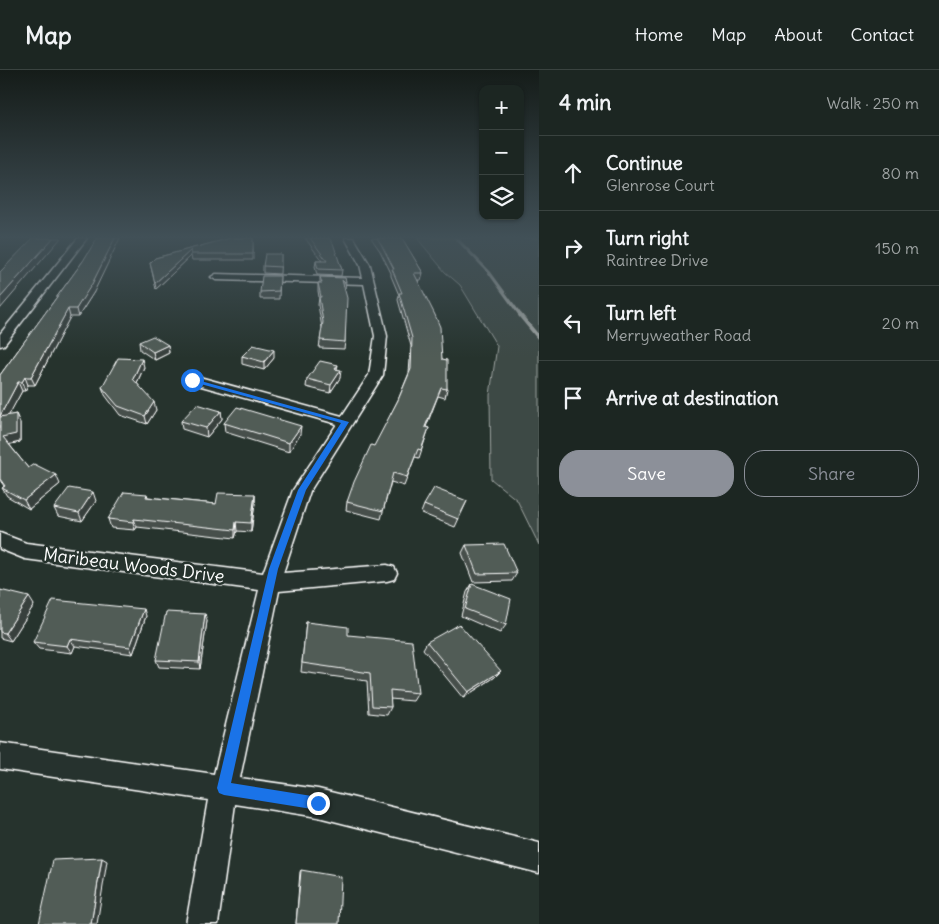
<!DOCTYPE html>
<meta charset="utf-8">
<style>
:root{--surface:#1c2622;--page:#29322f;--text:#f1f3f6;--muted:#a0a5a5;--line:#3a4340;--accent:#8c9099}
body{margin:0;font-family:Delius,sans-serif;background:var(--page);color:var(--text)}
.controls{position:absolute;right:15px;top:15px;display:grid;overflow:hidden;border-radius:10px;box-shadow:0 1px 4px #0004}
.controls button{width:45px;height:45px;display:grid;place-items:center;padding:0;border:0;border-bottom:1px solid var(--line);background:var(--surface);color:var(--text);font:25px sans-serif}
.stop{position:absolute;width:15px;height:15px;margin:-11px;border:4px solid #1a73e8;border-radius:50%;background:#fff}
.stop.end{background:#1a73e8;border-color:#fff;box-shadow:0 1px 5px #0008}
.list{margin:0;padding:0;list-style:none}
h2{display:flex;justify-content:space-between;align-items:center;height:65px;margin:0;padding:0 20px;font-size:21px}
h2 small{font-size:16px;font-weight:400;color:var(--muted)}
.list li{display:grid;grid-template-columns:32px 1fr auto;gap:15px;align-items:center;box-sizing:border-box;height:75px;padding:0 20px;border-top:1px solid var(--line)}
.list b{display:block;font-size:19px;white-space:nowrap}
.list p{margin:0;font-size:16px;white-space:nowrap;color:var(--muted)}
.list em{font-size:16px;font-style:normal;color:var(--muted)}
.actions{display:flex;gap:10px;padding:15px 20px}
.actions a{flex:1;padding:11px 0;border:1px solid var(--accent);border-radius:20px;text-align:center;font-size:18px;color:var(--accent)}
.actions .main{background:var(--accent);color:#fff}
.icon{flex:none;width:28px;height:28px;fill:none;stroke:currentColor;stroke-width:2;stroke-linecap:round;stroke-linejoin:round}
.map{position:relative;flex:none;width:539px;height:854px;overflow:hidden}
header{display:flex;align-items:center;gap:30px;box-sizing:border-box;height:70px;padding:0 25px;background:var(--surface);border-bottom:1px solid var(--line)}
header strong{font-size:24px}
nav{display:flex;gap:28px;margin-inline-start:auto;font-size:18px}
main{display:flex}
aside{flex:1;background:var(--surface)}
.map>svg:first-child{display:block}
.green{fill:#3e4944;stroke:#9ea4a2}
.lines{fill:none;stroke-linecap:round;stroke-linejoin:round}
.stream-far1{stroke:#a4a9a7;stroke-width:3}
.stream{stroke:#a4a9a7;stroke-width:4}
.minor-casing{stroke:#fff;stroke-width:3}
.minor{fill:#26332d;fill-rule:evenodd}
.wall{fill:#464f4b;stroke:#fff}
.shaded-wall{fill:#39403d;stroke:#fff}
.building{fill:#515c57;stroke:#fff}
.route{fill:#1a73e8}
.labels{text-anchor:middle;dominant-baseline:central;stroke-width:5;stroke-linejoin:round;paint-order:stroke}
.street-label{font-size:18px;fill:#fff;stroke:#26332d}
</style>
<header>
<strong>Map</strong>
<nav><a>Home</a><a>Map</a><a>About</a><a>Contact</a></nav>
</header>
<main>
<div class="map">
<svg width="539" height="854" viewBox="0 0 539 854">
<rect width="100%" height="100%" fill="#26332d"/>
<filter id="ink" filterUnits="userSpaceOnUse"><feTurbulence type="fractalNoise" baseFrequency=".02" numOctaves="2"/><feDisplacementMap in="SourceGraphic" scale="10" xChannelSelector="R" yChannelSelector="G"/><feConvolveMatrix kernelMatrix="1 2 1 2 8 2 1 2 1" color-interpolation-filters="sRGB"/></filter>
<g filter="url(#ink)">
<path class="green" d="M417,168H539V475L517,430L491,409L490,325L497,276L460,215L445,202Z"/>
<g class="lines">
<path class="stream-far1" d="M456,168L489,202L521,246"/>
<path class="stream" d="M520,245L539,268"/>
<defs>
<path id="minor" d="M78,168H87L4,275L0,276V264Z
M345,168H354L370,195L387,266L383,305L310,421L283,503L387,495L394,497L397,503L394,509L387,511L279,521L240,708L318,719L539,773V803L318,747L235,734L218,854H186L208,730L0,699V673L214,704L259,520L25,489L0,479V463L26,473L263,503L293,420L337,354L187,312L185,309L192,305L342,346L369,305L375,266L364,214L216,210L211,207L216,204L363,208L360,195Z"/>
</defs>
<use href="#minor" class="minor-casing"/>
<use href="#minor" class="minor"/>
</g>
<path class="wall" d="M231,168H253V190H192L191,186L156,219L150,193L155,188Z
M305,168H329L342,200L341,206L317,205L315,197L316,191H322Z
M371,168H402L423,203L421,210H418L442,289L447,319L445,328L438,326L426,357L429,358L419,388L415,387L404,416L391,412L381,449L346,440L347,432L398,330L409,303L411,276L398,230L399,225L391,206V203L380,181Z
M281,184L280,204L263,203V196Z
M83,191L94,222L78,247H70L35,315H28L25,321H22L8,346L16,344L20,353V372L9,374L28,398L60,414L29,439L7,426L2,418L4,416L0,410V305Z
M280,206L279,229H260V222Z
M320,207L345,208V218L344,219L345,272L344,279L319,278L322,258L318,235L319,227L318,221V213H320Z
M139,272L168,275L169,283L155,290L140,280Z
M242,286L274,288L264,300L242,294Z
M338,295L337,299L340,308L330,323L306,317L307,309Z
M144,297L137,313L156,340L147,354L120,345L105,325L102,317Z
M221,341L222,349L207,367L182,359L181,351Z
M224,353L300,364L289,382L225,362Z
M147,424L148,427L216,434L255,424V433L251,462L237,461L235,468L137,457L135,460L111,458L108,449Z
M96,431L82,451L58,446L54,438Z
M467,431L455,457L421,443L424,435Z
M466,475L517,503L512,511L473,512L462,483Z
M472,514L506,555L500,563L461,546L467,522Z
M0,520L34,535L11,571L0,568Z
M146,546L133,584L75,576L72,583L39,579L33,572Z
M207,551L200,599L159,597L156,590Z
M306,552L348,565L418,623L413,631L390,629L391,637L387,645L369,643L367,611L301,602Z
M427,572L495,607L463,628L423,579Z
M301,800L339,854H296L300,802Z"/>
<path class="shaded-wall" d="M53,168H61L0,239V228Z
M115,168H120L94,222L78,247L76,239Z
M191,180V186L156,219L155,213Z
M346,211L345,218L343,220L344,212Z
M68,239L70,247L35,315L31,307Z
M168,275L169,283L155,290L153,282Z
M274,280V288L264,300V292Z
M142,289L144,297L135,317L133,309Z
M341,300L340,308L330,323L331,315Z
M25,307L28,315L25,321L22,312Z
M18,312L22,321L3,356L0,350V346Z
M154,332L156,340L147,354L145,346Z
M221,341L222,349L207,367L206,358Z
M16,344L20,353V372L7,375L3,367Z
M301,356L300,364L289,382V373Z
M56,405L60,414L29,439L24,430Z
M93,422L96,431L82,451L79,443Z
M255,424V433L251,462V453Z
M134,449L137,457L135,460L133,452Z
M236,452L237,461L235,468V460Z
M29,527L34,535L11,571L5,563Z
M144,539L146,546L133,584L130,577Z
M205,544L207,551L200,599L199,592Z
M70,569L75,576L72,583L67,576Z
M501,601L495,607L463,628L468,622Z
M102,788L107,791L97,854H91Z"/>
<path class="building" d="M33,168H53L0,228V202Z
M97,168H115L92,214L76,239H68L31,307H25L22,312H18L0,346V305L83,191Z
M231,168H253V184H191V180L155,213L150,193L155,188Z
M310,168H329L333,173L342,200L318,199L316,191H327Z
M377,168H402L423,203H414L435,245L440,257L442,289L447,290V319L441,318L425,357L429,358L421,380L418,379L407,407L393,403L383,441L347,432L354,412L371,375L374,376L398,330L411,299L412,268L399,223H402L392,199H394L381,174Z
M265,184H281V197L263,196Z
M262,206H280L279,221L260,222Z
M320,207L345,208L346,211L344,212L342,210L347,228L345,272L320,270L323,252L319,227H321L318,213H322Z
M153,266L168,275L153,282L139,272Z
M253,275L274,280L264,292L242,286Z
M118,288L142,289L133,309L154,332L145,346L118,336L102,317Z
M320,291L338,295L335,299L341,300L331,315L307,309Z
M197,334L221,341L206,358L181,351Z
M237,337L301,356L289,373L224,353Z
M16,344V364L3,367L28,398L34,394L56,405L24,430L2,418L5,416L0,409V347Z
M69,418L93,422L79,443L54,438Z
M434,418L467,431L458,449L424,435Z
M124,422L147,424L146,427L216,434L218,423L255,424L251,453L236,452L235,460L134,449L133,452L108,449Z
M504,474L517,503L477,504L466,475Z
M472,514L511,529L506,555L465,539Z
M0,520L29,527L5,563L0,562Z
M53,530L144,539L130,577L70,569L67,576L33,572Z
M166,542L205,544L199,592L156,590Z
M306,552L348,557V565L412,571L418,623L390,620L391,637L372,636L370,603L302,593Z
M459,554L501,601L468,622L427,572Z
M102,788L91,854H39L53,790Z
M301,800L341,807L339,854H296Z"/>
</g>
<linearGradient id="sky" x2="0" y2="1"><stop stop-color="#151c19"/><stop offset="0.58" stop-color="#415057"/><stop offset="1" stop-color="#415057" stop-opacity="0"/></linearGradient>
<rect width="539" height="288" fill="url(#sky)"/>
<path class="route" d="M190,308L349,352L306,420L278,499L231,713L318,727L322,729L324,733L322,738L318,740L224,725L219,723L217,718L269,499L298,420L341,353L190,311Z"/>
<g class="labels">
<g class="street-label">
<text transform="translate(134 495) rotate(7)">Maribeau Woods Drive</text>
</g>
</g>
</svg>
<div class="controls">
<button>+</button>
<button>−</button>
<button><svg class="icon" aria-label="layers" viewBox="0 0 24 24"><path d="M12 4l9 5-9 5-9-5zM3 14l9 5 9-5"/></svg></button>
</div>
<div class="stop" style="left:192px;top:310px"></div>
<div class="stop end" style="left:318px;top:733px"></div>
</div>
<aside>
<h2>4 min<small>Walk · 250 m</small></h2>
<ul class="list">
<li><svg class="icon" aria-label="ahead" viewBox="0 0 24 24"><path d="M12 20V5M6 11l6-6 6 6"/></svg><div><b>Continue</b><p>Glenrose Court</p></div><em>80 m</em></li>
<li><svg class="icon" aria-label="right" viewBox="0 0 24 24"><path d="M7 20v-9h11M14 6l5 5-5 5"/></svg><div><b>Turn right</b><p>Raintree Drive</p></div><em>150 m</em></li>
<li><svg class="icon" aria-label="left" viewBox="0 0 24 24"><path d="M17 20v-9H6M10 6l-5 5 5 5"/></svg><div><b>Turn left</b><p>Merryweather Road</p></div><em>20 m</em></li>
<li><svg class="icon" aria-label="arrive" viewBox="0 0 24 24"><path d="M6 21V4h12l-3 4 3 4H6"/></svg><div><b>Arrive at destination</b></div></li>
</ul>
<div class="actions"><a class="main">Save</a><a>Share</a></div>
</aside>
</main>
